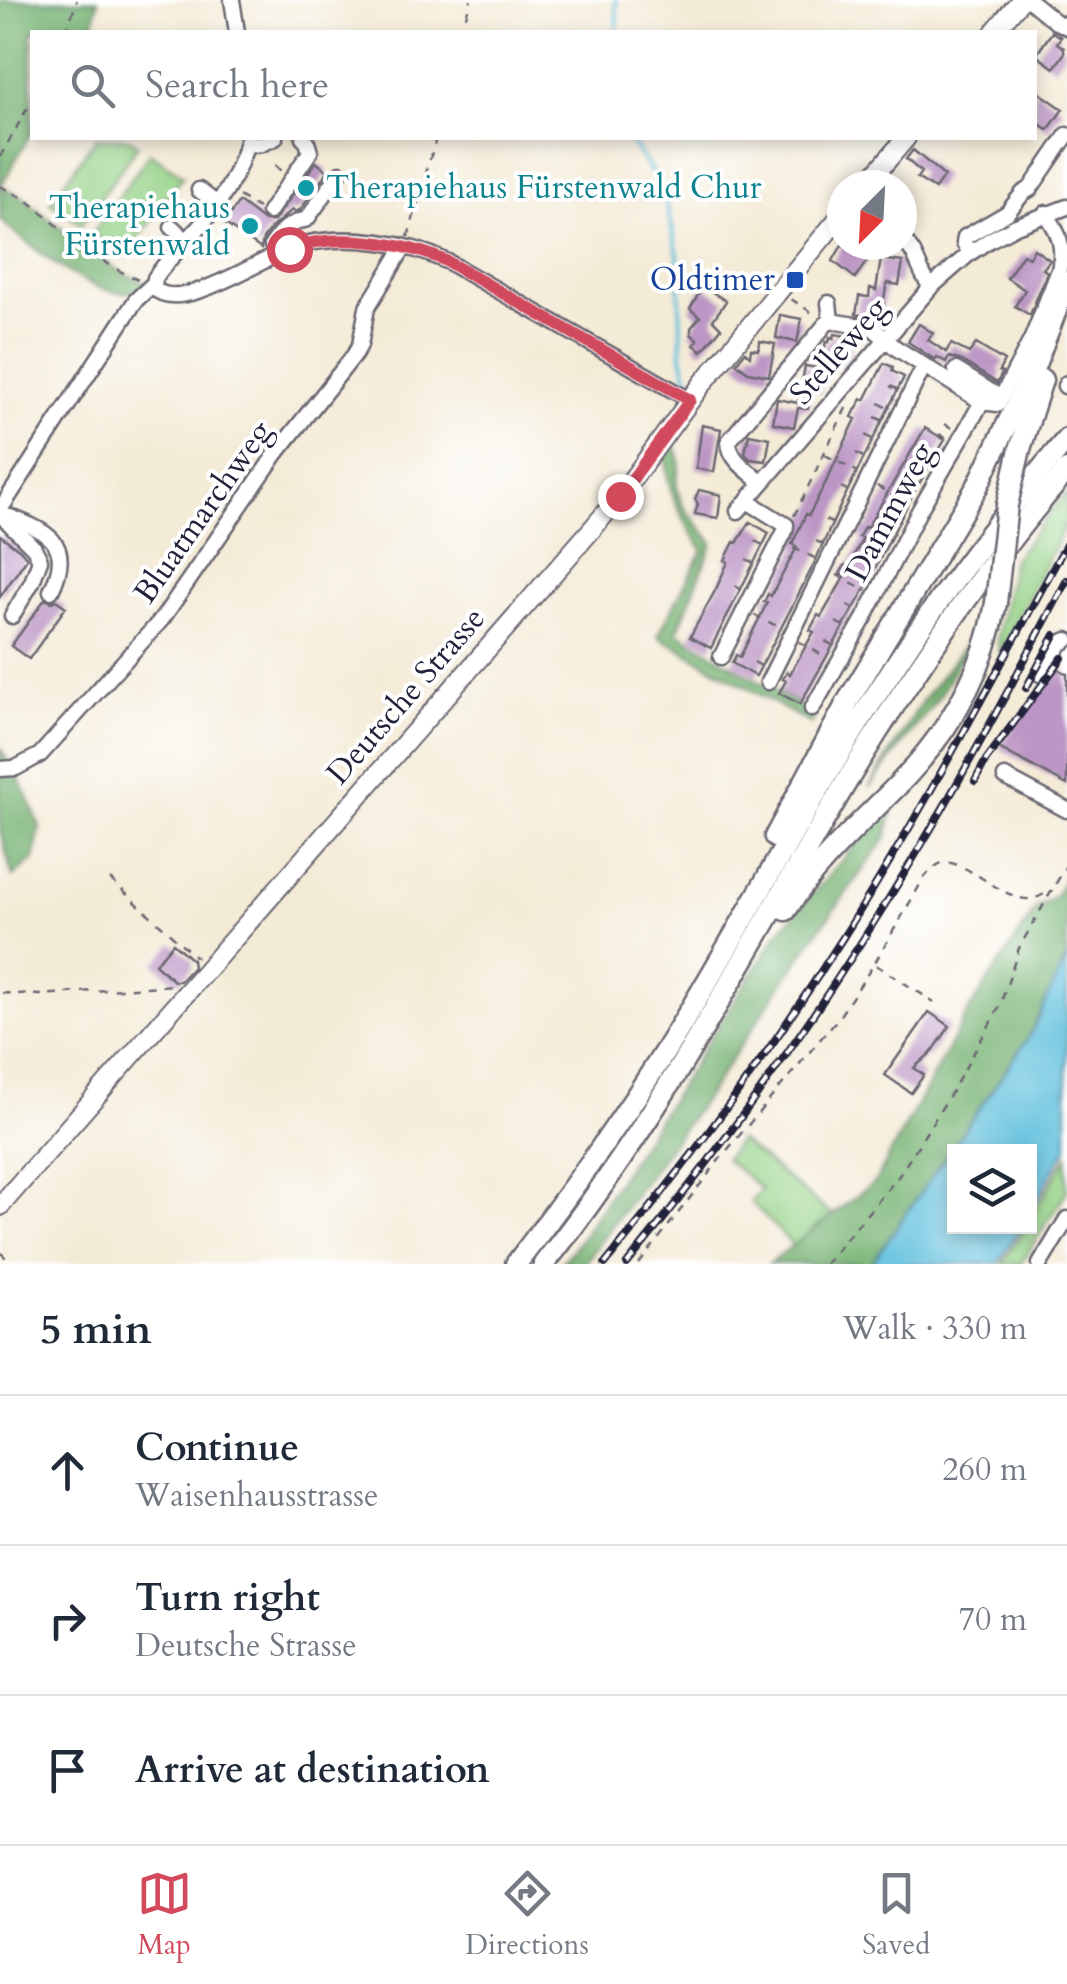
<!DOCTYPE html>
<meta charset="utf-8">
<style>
:root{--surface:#fff;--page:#f6f6f7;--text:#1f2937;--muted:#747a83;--line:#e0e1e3;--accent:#d1495b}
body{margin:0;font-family:Cardo,serif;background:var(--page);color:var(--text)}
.controls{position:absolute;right:30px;bottom:30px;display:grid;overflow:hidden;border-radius:0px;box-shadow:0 5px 15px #0003}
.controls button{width:90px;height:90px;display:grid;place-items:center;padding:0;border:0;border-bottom:2px solid var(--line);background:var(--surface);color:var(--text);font:50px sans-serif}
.compass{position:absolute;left:827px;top:170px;width:90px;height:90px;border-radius:50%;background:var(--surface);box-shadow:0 5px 15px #0003;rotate:204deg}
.stop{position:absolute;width:30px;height:30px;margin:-22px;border:8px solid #d1495b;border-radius:50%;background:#fff}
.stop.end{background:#d1495b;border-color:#fff;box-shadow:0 2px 10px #0008}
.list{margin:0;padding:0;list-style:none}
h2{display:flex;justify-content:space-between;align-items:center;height:130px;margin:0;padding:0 40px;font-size:42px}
h2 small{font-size:32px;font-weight:400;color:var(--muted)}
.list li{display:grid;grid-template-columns:65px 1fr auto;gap:30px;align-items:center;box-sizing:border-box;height:150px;padding:0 40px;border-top:2px solid var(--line)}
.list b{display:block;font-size:38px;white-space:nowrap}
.list p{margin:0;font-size:32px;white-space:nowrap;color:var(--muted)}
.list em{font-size:32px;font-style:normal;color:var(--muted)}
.icon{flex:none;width:55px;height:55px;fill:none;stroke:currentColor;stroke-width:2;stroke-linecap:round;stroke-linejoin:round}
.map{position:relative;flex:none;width:1067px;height:1264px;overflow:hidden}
.search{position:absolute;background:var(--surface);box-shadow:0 5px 15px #0003;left:30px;right:30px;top:30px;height:110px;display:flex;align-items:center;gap:25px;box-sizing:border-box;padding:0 35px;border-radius:0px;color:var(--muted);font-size:38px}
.sheet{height:580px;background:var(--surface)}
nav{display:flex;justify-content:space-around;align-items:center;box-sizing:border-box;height:140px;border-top:2px solid var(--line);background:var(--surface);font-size:28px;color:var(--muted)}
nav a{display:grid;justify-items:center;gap:5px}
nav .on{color:var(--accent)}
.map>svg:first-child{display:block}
.green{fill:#94d186;stroke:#5b7a60;stroke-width:2.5}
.forest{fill:#77b373;stroke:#4c6a57;stroke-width:2.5}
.water{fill:#5fc0dd;stroke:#40718c;stroke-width:2.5}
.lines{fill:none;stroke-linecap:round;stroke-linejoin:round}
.stream{stroke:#5fc0dd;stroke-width:4}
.building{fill:#bc96c5}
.minor-casing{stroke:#6c6872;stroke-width:19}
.major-casing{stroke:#6c6872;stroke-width:22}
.highway-casing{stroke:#6c6872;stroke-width:25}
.path{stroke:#6c6872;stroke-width:2.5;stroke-dasharray:8 8;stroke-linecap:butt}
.minor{stroke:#fff;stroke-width:14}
.major{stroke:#fff;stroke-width:18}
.highway{stroke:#fff;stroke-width:20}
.rail-casing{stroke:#22223b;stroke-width:8}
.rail{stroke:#fff;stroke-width:4;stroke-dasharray:11;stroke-linecap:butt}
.highway-bridge-casing{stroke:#6c6872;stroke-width:25;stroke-linecap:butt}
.highway-bridge{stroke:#fff;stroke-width:20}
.route{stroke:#d1495b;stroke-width:12}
.culture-dot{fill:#0f9aa8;stroke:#fff;stroke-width:4}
.transit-dot{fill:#1a4fb4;stroke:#fff;stroke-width:4}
.labels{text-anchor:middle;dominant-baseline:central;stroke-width:8;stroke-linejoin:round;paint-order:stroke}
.culture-label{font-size:32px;fill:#0d838f;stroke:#fff;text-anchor:start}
.transit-label{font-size:32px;fill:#164399;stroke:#fff;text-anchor:end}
.street-label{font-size:32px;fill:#22223b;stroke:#fff}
</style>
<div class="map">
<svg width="1067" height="1264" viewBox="0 0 1067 1264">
<rect width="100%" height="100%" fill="#fff"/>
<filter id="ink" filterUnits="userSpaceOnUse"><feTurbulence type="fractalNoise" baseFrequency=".01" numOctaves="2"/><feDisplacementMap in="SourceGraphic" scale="20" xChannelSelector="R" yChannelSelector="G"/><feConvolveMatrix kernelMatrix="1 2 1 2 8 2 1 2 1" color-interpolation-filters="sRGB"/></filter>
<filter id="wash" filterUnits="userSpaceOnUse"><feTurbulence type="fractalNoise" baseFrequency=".0048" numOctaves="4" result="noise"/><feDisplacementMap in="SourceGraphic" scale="40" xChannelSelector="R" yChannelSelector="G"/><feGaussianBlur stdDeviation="2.25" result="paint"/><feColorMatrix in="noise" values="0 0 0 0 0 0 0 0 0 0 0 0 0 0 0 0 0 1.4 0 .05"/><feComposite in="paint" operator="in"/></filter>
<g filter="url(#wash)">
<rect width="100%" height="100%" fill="#f4ebd7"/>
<path class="green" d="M96,138H128L138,145L81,225L50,202Z
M150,153L183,176L125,257L92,234Z
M1067,492V522L1000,653L997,637L1013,559Z
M739,1140L836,1218L801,1254L751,1202L761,1189L725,1159Z
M1067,1156V1191L1021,1264H1002L1025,1227L1030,1226V1219Z"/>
<path class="forest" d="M0,0H98L92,32H32V131L1,186L24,198L75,240L124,274L146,282C115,321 26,242 0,220Z
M672,434L680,461L676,484L683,506L713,543L677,632L815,715L811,724L658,636L703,550C684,521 666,493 666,458C666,447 665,443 672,434Z
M978,628L940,695L869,788L923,700Z
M0,748L26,792L40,827L34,859L13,877L0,830Z
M894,801L887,837L812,940L708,1094L584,1264H561L579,1241L778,933Z
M1067,874V957L1028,1038L871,1264H769L875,1182L967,1014L1037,907L1055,897Z"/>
<path class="water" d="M1067,957V1148L1030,1212V1152H954V1226L1021,1227L998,1264H871L1028,1038Z"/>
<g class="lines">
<path class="stream" d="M616,0L617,32
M628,138L663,188L678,255L682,356L688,379"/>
</g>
<g id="blocks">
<path class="building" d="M1052,32L1061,37L1057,43L1064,48V54L1054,68L1036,55Z
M1034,89L1063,109L1048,130L1034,120Z
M913,150L944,176L935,189L917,178L921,172L906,159Z
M316,162L328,171L300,210L295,212L292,210L271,228L263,239L261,249L224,223L239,202L264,221H274Z
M842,245H875L866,256L870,257L855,278L833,261Z
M1034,249L1050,260L1043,269L1047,272L1030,315L1015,306L1025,290L1007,278L1023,254L1029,257Z
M881,259L903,262L899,285L887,283L880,320L856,314L859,296L869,297L870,288L876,290Z
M703,286L726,301L713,320L721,328L702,351L694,345L698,340L691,334V328L700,317L690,309Z
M780,315L802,319L797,342L776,338Z
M919,324L933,333L928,340L946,352L951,344L969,353L976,344L1004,361L999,371L1002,373L997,383L962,361L949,357L946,362L937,357L935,360L908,342Z
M835,334L852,337L848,359H842L841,364L827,362L828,352H824L826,341L829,342L830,337L834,338Z
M760,341L775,344L769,376L748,372L736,363L745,352L750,356L751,349L759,350Z
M884,363L893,367L892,371L904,377L843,500L813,566L756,676L732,663L736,655L740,657L767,603L764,602L768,594L771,596L797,547L792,544L806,514L809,515L826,482L856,419L852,417L856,409L862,399L865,400Z
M805,366L824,369L820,392L811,391L808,409L798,408L794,427L773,423L777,399L798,403Z
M702,425L721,429L714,472L696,468Z
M925,428L945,440L914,492L861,596L800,704L779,693L786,681L783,679L787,672L790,674L807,644L814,632L810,630L818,615L821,617L845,576L840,574L845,565L848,567L863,538L859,537L864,527L867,528Z
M749,434L770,438L766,461L750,459L745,453Z
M699,490L721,495L718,518L695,514L698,504L695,499Z
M750,522L769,533L711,648L690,637L716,589L728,562L725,560L734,542L737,543Z
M0,535L20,550L27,558L0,597Z
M45,599L52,602L56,600L66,607L29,659L11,646Z
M1057,668L1067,674V785L999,748Z
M173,943L192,960L193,967L180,981H174L155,964Z
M929,1012L950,1026L933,1051L914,1068L924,1075L911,1093L885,1075Z"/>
</g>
</g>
<g filter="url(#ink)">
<use href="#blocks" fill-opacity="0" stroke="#6c6872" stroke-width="2.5"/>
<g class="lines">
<defs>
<path id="minor" d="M232,0L237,32
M1029,0L1056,22L1067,27
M248,138C239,176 219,206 192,235C180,249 165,262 155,278L154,288C182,317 270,251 304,244C349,234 407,242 448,262L690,400
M246,146L261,144L275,138
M199,190L217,204
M269,212L310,152L307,142L303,138
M172,227L187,241
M902,240C918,252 918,272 931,287
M970,253L964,243L965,237L1007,213L1023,193L1030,189L1067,135
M277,255L272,245C282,229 289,224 307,219L340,173
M829,303L831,321
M956,370L1001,398
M1065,386L1067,383
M762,483C749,471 729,460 729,441L826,324L831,321L873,328L896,348L982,402L998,404L1032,338L1059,270C1065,247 1059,233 1046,213
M0,510L136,300L153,284
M738,511L931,287L970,253L988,241L1016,226L1067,207
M0,514L34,548L40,560L32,582L12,616
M5,515C47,531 75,542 51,591
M721,657L785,531L786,525L747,501
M1040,674L1061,643L1067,640
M768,682L924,366
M812,709L865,617L919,511L982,402
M0,769L16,768L40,755L162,619L276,454L355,354L360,345L367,308L404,247
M1005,777L1067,810
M1040,1264L1067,1219"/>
<path id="major" d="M994,32L1021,0
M866,185L906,138
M0,1206L593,528L620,496L703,383L842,214"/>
<path id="highway" d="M1020,449L1042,380
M775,837L848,701L977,487L1031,375L1067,282
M786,910C816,862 860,824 899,784C948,733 984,672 996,603
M516,1264C571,1192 624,1118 672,1040C745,922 809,798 885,681C939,596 1001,516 1067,439
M544,1264C663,1115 750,944 847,781C913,672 984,567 1067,470"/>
</defs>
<use href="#minor" class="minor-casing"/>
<use href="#major" class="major-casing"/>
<use href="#highway" class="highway-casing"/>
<path class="path" d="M66,32L77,0
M461,32L471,0
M0,157L32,100
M275,165L283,173
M0,186C9,191 19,195 28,201C61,227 98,265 138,279
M239,196L258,208
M408,237L436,138
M791,299L817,316
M890,386L899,390
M879,403L890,409
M875,417L884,421
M945,424L953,429
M939,434L947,439
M865,435L874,440
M928,452L937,457
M856,453L865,458
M825,455L858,472
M877,486L909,505
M841,487L849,491
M907,487L916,493
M794,516L849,402
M825,520L834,524
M883,537L891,541
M755,541L765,546
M816,541L824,545
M793,548L817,559
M746,559L756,564
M837,575L866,590
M735,586L742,590
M847,605L855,609
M754,615L783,629
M836,622L845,627
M825,641L834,646
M799,642L827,658
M754,662L763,667
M110,879L197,958
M876,965L934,1002
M2,993L40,995L174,985
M0,1252L12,1264
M639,1264L723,1155L839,1017L874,964L924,878C928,873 935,865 942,863C965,858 1002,900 1029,899C1037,899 1044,894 1051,890
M825,1264L898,1177L950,1095L1000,1006L1019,948L1067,864"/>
<use href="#minor" class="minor"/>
<use href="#major" class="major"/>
<use href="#highway" class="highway"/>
<defs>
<path id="rail" d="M1026,688L1055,635
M975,781L986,760L1062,658
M605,1264C690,1161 770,1052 842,939C923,811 994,676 1067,543
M627,1264C733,1135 830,997 916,854C970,764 1018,672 1067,580"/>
</defs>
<use href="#rail" class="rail-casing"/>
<use href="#rail" class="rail"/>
<defs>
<path id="highway-bridge" d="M996,603L1007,505L1020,449"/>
</defs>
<use href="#highway-bridge" class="highway-bridge-casing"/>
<use href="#highway-bridge" class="highway-bridge"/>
</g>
</g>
<g class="lines" filter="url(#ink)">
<path class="route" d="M289,249C333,232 406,242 448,262L690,400L620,496"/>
</g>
<g class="culture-dot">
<circle cx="306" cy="188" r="10"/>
<circle cx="250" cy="226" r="10"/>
</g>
<rect class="transit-dot" x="785" y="270" width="20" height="20" rx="5"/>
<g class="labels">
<g class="culture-label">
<text x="326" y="188">Therapiehaus Fürstenwald Chur</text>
<text x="230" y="208" text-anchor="end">Therapiehaus<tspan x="230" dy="37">Fürstenwald</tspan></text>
</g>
<g class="transit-label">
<text x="775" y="280">Oldtimer</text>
</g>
<g class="street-label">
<text transform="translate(839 351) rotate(-49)">Stelleweg</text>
<text transform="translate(203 512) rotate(-55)">Bluatmarchweg</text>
<text transform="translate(890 512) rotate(-62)">Dammweg</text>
<text transform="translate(406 696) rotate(-49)">Deutsche Strasse</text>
</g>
</g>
</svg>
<div class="controls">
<button><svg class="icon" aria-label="layers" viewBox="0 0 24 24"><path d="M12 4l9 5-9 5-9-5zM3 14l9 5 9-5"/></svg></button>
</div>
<svg class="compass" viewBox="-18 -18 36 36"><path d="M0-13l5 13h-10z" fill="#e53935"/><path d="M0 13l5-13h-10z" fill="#747a83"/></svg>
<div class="stop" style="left:289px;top:249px"></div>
<div class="stop end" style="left:620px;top:496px"></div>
<div class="search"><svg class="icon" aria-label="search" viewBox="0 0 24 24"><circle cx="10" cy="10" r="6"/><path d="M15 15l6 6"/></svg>Search here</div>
</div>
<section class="sheet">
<h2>5 min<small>Walk · 330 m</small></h2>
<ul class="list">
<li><svg class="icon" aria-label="ahead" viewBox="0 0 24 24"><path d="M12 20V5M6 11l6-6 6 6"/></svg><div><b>Continue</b><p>Waisenhausstrasse</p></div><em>260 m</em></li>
<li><svg class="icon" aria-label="right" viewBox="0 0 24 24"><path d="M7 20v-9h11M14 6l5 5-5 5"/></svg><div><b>Turn right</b><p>Deutsche Strasse</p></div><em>70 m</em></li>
<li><svg class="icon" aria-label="arrive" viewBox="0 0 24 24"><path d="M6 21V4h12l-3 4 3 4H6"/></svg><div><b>Arrive at destination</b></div></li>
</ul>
</section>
<nav>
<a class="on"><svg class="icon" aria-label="map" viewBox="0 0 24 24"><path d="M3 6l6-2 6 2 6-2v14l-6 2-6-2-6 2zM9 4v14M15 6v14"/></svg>Map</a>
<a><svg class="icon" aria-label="directions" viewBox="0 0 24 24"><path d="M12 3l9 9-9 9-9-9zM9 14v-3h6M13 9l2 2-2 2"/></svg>Directions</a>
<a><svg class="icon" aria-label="saved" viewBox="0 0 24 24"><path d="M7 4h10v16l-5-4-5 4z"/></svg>Saved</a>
</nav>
